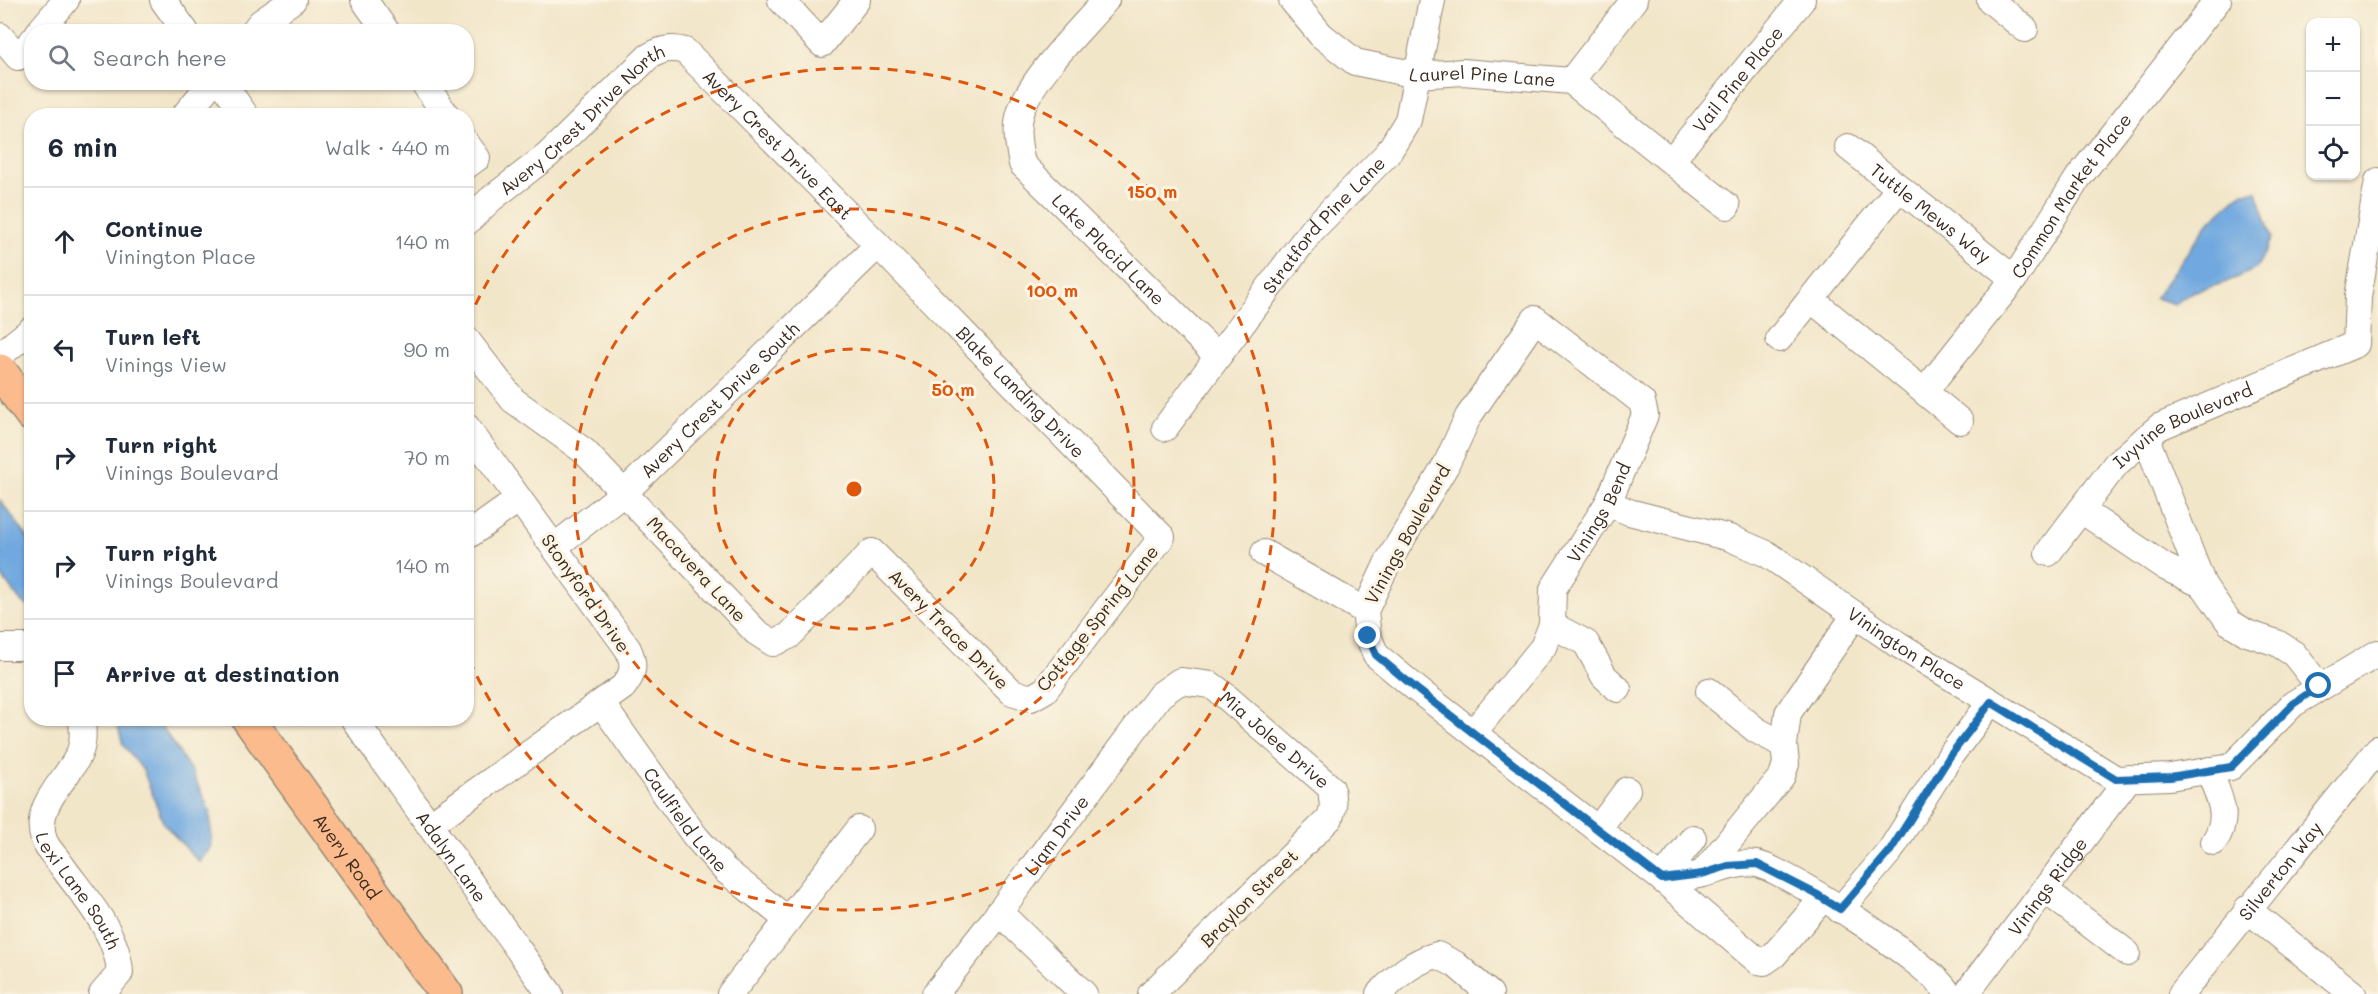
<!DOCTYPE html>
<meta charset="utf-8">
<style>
:root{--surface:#fff;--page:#f6f6f7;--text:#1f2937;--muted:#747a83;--line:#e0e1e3}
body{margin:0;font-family:Mali,sans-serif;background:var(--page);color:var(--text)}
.controls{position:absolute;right:18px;top:18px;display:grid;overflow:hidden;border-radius:12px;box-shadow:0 2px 4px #0004}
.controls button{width:54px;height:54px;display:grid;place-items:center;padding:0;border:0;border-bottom:2px solid var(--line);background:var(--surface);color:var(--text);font:30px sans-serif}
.stop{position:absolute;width:18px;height:18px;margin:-14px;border:4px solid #1f6fb2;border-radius:50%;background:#fff}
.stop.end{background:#1f6fb2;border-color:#fff;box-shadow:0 2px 6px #0008}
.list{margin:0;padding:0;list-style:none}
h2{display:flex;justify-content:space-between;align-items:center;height:78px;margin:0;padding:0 24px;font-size:26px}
h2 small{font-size:20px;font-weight:400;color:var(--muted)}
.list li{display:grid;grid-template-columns:39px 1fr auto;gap:18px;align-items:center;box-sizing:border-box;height:108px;padding:0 24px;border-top:2px solid var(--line)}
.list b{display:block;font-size:22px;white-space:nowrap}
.list p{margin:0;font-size:20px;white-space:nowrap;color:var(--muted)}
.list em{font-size:20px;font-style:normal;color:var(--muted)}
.icon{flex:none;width:33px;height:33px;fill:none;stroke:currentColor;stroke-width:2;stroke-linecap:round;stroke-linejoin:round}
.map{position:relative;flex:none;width:2378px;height:994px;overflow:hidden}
.search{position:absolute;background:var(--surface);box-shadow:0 2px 4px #0004;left:24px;top:24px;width:450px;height:66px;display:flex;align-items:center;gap:15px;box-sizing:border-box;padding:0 21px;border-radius:24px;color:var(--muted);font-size:22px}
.panel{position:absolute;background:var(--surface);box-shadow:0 2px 4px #0004;left:24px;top:108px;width:450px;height:618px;border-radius:24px}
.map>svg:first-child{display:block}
.water{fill:#70a8df;stroke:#56697e;stroke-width:1.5}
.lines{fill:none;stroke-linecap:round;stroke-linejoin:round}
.minor-casing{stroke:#968874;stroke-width:28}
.major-casing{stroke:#968874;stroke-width:36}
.minor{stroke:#fff;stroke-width:26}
.major{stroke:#fbbb8d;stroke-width:33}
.route{stroke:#1f6fb2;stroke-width:8}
.ring{fill:none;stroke:#df570d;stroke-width:3;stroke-dasharray:10 8}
.labels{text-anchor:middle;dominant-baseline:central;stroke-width:6;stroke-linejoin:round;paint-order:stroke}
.street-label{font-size:18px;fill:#3b2a1e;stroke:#fcf5e5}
.centre{fill:#df570d;stroke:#fcf5e5;stroke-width:3}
.ring-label{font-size:18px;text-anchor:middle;font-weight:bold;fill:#df570d;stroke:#fcf5e5;stroke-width:6;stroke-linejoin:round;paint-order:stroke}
</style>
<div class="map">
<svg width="2378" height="994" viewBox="0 0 2378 994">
<rect width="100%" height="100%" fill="#fcf5e5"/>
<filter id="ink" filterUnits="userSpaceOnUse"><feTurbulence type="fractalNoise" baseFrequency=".0167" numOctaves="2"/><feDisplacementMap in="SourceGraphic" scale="12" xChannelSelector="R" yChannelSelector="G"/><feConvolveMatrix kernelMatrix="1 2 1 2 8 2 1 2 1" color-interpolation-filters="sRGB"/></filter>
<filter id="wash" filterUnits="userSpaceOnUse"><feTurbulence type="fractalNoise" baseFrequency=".008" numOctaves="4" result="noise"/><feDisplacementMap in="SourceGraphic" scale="24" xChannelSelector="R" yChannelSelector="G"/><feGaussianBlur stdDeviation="1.35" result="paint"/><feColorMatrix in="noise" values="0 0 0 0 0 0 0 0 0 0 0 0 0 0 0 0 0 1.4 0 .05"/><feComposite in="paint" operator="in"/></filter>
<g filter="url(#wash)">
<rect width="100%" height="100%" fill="#f2e6c9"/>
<path class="water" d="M2257,191L2272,238L2256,269L2224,283L2192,292L2175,304L2155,298L2208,223L2243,192Z
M0,500L31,542V608L21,602L0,574Z
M116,719H157L192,772L210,812L212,846L199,862L164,824L143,770L123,745Z"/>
</g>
<g filter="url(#ink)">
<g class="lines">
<defs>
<g id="minor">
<path d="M163,0L186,32"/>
<path d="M364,0L387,32"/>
<path d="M781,0L822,44L857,0"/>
<path id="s1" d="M1106,0C1082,28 1037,72 1023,105C1014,124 1018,144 1022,164L1217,356"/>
<path id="s2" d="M1292,0L1321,35L1355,62L1417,75L1463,72L1571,81L1727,206"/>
<path d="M1990,0L2025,29"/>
<path d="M39,32L66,0"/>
<path d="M253,32L260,23L293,0"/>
<path d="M0,36L18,57L32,41"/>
<path d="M1571,81L1634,0"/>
<path d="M222,82L246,116"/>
<path d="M423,82L447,116"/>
<path d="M184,116L212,82"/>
<path d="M466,143L477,158L466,166"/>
<path id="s3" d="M1848,147L2014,279"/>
<path id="s4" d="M1672,160L1802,0"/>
<path id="s5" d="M466,223L491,199L548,155L648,57C661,49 671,47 685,51L878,245L1162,537L1045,690L1031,698L1012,692L872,552L789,636L773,643L756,632L584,451L513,400L466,339"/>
<path d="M1812,300L1960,421"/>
<path d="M1779,339L1899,188"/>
<path d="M0,355L32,329"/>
<path id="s6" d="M1925,391L2014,279L2078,178L2218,0"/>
<path id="s7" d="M1165,428L1311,231L1388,153L1408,120L1432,0"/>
<path id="s8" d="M1608,503L1629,512L1730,538L1767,554L1899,645L2116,779L2170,777L2231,767L2293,704L2378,653"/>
<path d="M2081,510L2165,567L2203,585L2146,438"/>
<path d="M466,537L519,499"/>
<path id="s9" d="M554,547L625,492L878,245"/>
<path d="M1264,553L1365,611"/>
<path id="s10" d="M2048,553L2116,464L2159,427L2356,344L2358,297L2378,181"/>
<path d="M2203,585L2229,622L2247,633L2277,643L2294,654L2319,686"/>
<path d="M1552,625L1586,643L1604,676L1618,689"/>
<path d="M0,647H32"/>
<path d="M1709,691L1756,730L1784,745"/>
<path id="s11" d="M601,703L695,836L725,870L788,920"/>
<path id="s12" d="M82,718C83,732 84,746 77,758C63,784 33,807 44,840C47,849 57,858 62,866C85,898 118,933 120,973L102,994"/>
<path id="s13" d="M353,718L550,994"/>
<path id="s14" d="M1473,733L1543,647L1552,625L1553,589L1608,503L1645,415L1642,402L1535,319L1468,417L1446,465L1388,562L1365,611L1368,636L1376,655L1419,691L1662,879C1676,877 1690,877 1703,874C1720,870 1739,861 1757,864C1787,870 1937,968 1948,994"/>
<path d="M2209,770C2218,797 2232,815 2214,842"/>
<path d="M429,825L623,687C634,674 635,664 628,649L466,426"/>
<path d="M1598,829L1627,790"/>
<path d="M1693,838L1662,879L1758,961L1764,962L1774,955L1823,898"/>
<path d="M1702,874L1782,776L1786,764L1784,745L1788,713L1855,615"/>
<path d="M2045,890L2127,953"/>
<path d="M2247,909L2353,994"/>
<path d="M1840,910L1890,851L1950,756L1991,702"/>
<path d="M999,912L1084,994"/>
<path d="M730,994L859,829"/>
<path id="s15" d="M935,994L992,922L1160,695L1180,681L1211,685L1223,694L1331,788L1333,807L1330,818L1151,994"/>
<path d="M1379,994C1398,975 1412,962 1437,955L1455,964L1490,994"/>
<path id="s16" d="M1966,994L2129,778"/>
<path id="s17" d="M2181,994L2378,749"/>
</g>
<g id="major">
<path d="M0,371L32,415"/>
<path id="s18" d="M248,718L446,994"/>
</g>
</defs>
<use href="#minor" class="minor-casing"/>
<use href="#major" class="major-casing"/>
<use href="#minor" class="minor"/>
<use href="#major" class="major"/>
</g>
</g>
<g class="lines" filter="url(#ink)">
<path class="route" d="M1368,636L1376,655L1419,691L1662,879L1702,874L1728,866L1757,864L1816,894L1840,909L1890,851L1950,756L1991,702L2116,779L2170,777L2231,767L2293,704L2319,686"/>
</g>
<g class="ring">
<circle cx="854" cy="489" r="140"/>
<circle cx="854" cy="489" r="280"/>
<path d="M468 321A421 421 0 1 1 468 657"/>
</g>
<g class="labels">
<g class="street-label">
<text stroke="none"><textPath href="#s2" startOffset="218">Laurel Pine Lane</textPath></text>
<text stroke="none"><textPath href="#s4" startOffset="104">Vail Pine Place</textPath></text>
<text stroke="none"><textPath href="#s5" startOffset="156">Avery Crest Drive North</textPath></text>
<text stroke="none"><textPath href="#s5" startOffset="417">Avery Crest Drive East</textPath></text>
<text stroke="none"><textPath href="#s6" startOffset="244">Common Market Place</textPath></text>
<text stroke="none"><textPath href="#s3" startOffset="106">Tuttle Mews Way</textPath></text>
<text stroke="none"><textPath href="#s7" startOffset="258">Stratford Pine Lane</textPath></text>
<text stroke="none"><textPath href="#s1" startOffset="316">Lake Placid Lane</textPath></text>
<text stroke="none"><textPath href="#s5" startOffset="764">Blake Landing Drive</textPath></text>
<text stroke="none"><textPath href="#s9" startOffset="222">Avery Crest Drive South</textPath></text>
<text stroke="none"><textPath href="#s10" startOffset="190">Ivyvine Boulevard</textPath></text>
<text stroke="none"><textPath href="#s14" startOffset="260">Vinings Bend</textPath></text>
<text transform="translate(1407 534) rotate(-61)">Vinings Boulevard</text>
<text transform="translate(697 569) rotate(47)">Macavera Lane</text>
<text transform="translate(586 593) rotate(55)">Stonyford Drive</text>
<text transform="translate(1097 618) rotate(-51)">Cottage Spring Lane</text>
<text transform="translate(949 629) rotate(45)">Avery Trace Drive</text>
<text stroke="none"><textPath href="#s8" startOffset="336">Vinington Place</textPath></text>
<text stroke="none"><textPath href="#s15" startOffset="514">Mia Jolee Drive</textPath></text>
<text stroke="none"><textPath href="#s11" startOffset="144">Caulfield Lane</textPath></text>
<text stroke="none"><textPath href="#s15" startOffset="200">Liam Drive</textPath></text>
<text stroke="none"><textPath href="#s18" startOffset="170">Avery Road</textPath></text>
<text stroke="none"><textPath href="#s13" startOffset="170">Adalyn Lane</textPath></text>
<text stroke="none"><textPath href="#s17" startOffset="158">Silverton Way</textPath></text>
<text stroke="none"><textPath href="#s16" startOffset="135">Vinings Ridge</textPath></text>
<text stroke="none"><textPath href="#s12" startOffset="194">Lexi Lane South</textPath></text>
<text transform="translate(1249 898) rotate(-45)">Braylon Street</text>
</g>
</g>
<circle cx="854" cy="489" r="9" class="centre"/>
<g class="ring-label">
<text x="1152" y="198">150 m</text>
<text x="1052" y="297">100 m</text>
<text x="953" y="396">50 m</text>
</g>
</svg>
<div class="controls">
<button>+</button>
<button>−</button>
<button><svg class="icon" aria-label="locate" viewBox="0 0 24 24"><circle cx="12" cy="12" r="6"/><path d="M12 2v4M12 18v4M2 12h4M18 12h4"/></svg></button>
</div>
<div class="stop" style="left:2319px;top:686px"></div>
<div class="stop end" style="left:1368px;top:636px"></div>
<div class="search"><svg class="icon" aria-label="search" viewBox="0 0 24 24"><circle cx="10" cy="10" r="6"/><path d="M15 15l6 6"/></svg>Search here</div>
<section class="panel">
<h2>6 min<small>Walk · 440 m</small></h2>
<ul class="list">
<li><svg class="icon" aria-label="ahead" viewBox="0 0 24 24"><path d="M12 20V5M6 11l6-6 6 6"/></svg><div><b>Continue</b><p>Vinington Place</p></div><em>140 m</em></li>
<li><svg class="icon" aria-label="left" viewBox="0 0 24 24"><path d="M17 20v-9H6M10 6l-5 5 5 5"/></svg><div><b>Turn left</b><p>Vinings View</p></div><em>90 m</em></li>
<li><svg class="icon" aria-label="right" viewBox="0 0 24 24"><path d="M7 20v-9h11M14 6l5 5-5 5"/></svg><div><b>Turn right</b><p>Vinings Boulevard</p></div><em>70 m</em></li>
<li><svg class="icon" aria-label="right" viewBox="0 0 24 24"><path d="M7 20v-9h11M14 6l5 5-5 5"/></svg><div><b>Turn right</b><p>Vinings Boulevard</p></div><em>140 m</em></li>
<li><svg class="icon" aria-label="arrive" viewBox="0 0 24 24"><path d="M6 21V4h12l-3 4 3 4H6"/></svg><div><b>Arrive at destination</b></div></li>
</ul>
</section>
</div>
